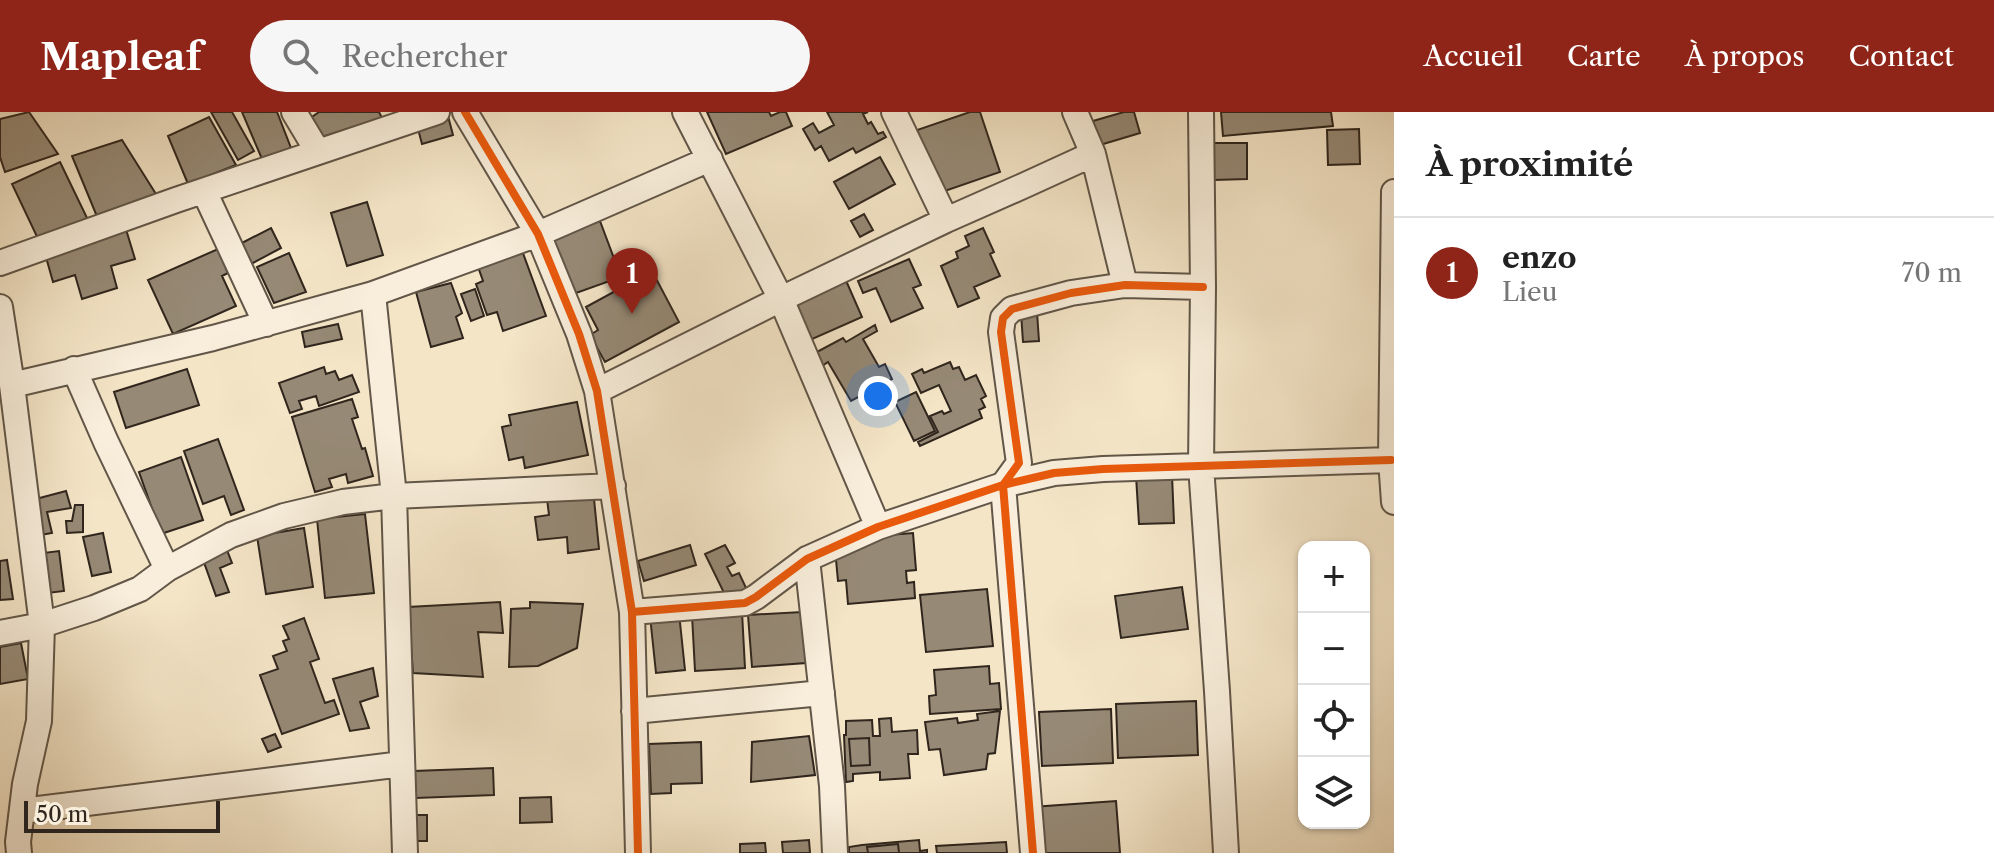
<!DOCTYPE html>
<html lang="fr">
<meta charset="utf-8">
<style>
:root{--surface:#fff;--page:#f6f6f6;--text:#222;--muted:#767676;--line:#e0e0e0;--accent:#8f2418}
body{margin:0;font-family:"Libre Caslon Text",serif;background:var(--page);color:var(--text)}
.controls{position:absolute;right:24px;bottom:24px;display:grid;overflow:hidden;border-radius:16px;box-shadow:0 2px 6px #0004}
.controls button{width:72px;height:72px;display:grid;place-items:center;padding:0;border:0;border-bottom:2px solid var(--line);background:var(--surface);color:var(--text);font:40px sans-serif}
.scale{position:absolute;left:24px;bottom:20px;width:196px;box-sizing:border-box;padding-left:8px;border:4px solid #30261d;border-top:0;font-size:22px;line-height:28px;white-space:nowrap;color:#30261d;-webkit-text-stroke:6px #f8eedb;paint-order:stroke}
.you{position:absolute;left:878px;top:284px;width:28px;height:28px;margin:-20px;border:6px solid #fff;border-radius:50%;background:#1a73e8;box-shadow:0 0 0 12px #1a73e833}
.badge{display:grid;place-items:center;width:52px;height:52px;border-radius:50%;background:var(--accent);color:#fff;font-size:26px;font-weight:700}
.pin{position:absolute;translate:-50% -66px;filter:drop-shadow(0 2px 4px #0008)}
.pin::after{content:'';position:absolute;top:42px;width:28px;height:24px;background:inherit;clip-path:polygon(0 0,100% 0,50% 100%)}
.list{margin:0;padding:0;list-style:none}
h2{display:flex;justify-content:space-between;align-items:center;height:104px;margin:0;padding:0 32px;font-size:34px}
h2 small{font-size:26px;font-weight:400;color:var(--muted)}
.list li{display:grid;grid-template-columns:52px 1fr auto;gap:24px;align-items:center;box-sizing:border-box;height:112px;padding:0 32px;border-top:2px solid var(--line)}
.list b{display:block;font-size:30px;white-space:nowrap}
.list p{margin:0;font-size:26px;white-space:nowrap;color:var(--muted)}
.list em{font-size:26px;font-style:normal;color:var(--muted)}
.icon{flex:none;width:44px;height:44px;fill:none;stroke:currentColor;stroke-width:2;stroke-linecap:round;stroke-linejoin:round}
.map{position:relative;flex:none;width:1394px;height:741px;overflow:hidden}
header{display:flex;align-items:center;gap:48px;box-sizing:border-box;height:112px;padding:0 40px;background:var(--accent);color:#fff}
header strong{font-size:38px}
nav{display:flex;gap:44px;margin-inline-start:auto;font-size:28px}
.search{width:560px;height:72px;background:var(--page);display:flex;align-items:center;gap:20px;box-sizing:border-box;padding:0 28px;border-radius:44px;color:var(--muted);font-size:30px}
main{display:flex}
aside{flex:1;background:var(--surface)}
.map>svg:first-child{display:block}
.building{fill:#968975;stroke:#30261d;stroke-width:2;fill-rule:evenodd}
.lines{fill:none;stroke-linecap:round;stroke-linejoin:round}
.minor-casing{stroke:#615648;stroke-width:28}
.minor{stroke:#f8eedb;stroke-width:24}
.cycleway-casing{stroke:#f8eedb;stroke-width:13}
.cycleway{stroke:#e8590c;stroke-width:8}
</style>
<header>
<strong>Mapleaf</strong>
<div class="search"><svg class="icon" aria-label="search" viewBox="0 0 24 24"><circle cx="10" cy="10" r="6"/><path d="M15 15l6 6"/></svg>Rechercher</div>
<nav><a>Accueil</a><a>Carte</a><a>À propos</a><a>Contact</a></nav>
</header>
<main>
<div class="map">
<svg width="1394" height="741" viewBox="0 0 1394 741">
<rect width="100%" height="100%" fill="#f4e5c7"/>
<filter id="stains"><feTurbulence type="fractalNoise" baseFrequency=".0025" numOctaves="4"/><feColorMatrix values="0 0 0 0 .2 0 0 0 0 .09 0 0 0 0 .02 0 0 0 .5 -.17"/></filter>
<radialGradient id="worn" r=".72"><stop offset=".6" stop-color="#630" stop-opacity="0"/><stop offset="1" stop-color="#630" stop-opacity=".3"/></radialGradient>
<path class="building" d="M29,0L58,42L5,60L0,45V7Z
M211,0H232L254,39L238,48Z
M242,0H277L291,36L262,47Z
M319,0H379L382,6L322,25L309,7Z
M707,0H769L771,4L780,0H786L792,14L726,42Z
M827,0H868L863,2L868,12L871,10L878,22L883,20L886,25L856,41L853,36L829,49L821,34L815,38L803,17L813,11L819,21L834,13Z
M970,0H980L1000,60L939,81L917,18Z
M1124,0H1134L1140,21L1100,33L1093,9Z
M1221,0H1331L1333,14L1223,24Z
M448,4L453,23L422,32L417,13Z
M209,5L236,53L188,72L168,24Z
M1359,17L1360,52L1328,53L1327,18Z
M122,28L156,82L98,107L72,44Z
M1214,31H1247V67L1214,68Z
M880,45L895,72L849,97L834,70Z
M60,50L88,108L40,131L12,72Z
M367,90L383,143L347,154L331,101Z
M864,102L873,118L860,125L851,109Z
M600,109L621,165L565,185L545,128Z
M125,114L135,147L111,154L117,176L82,187L75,163L53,170L44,138Z
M271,116L281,136L251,152L240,132Z
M983,116L994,140L990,142L1000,164L974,175L979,186L958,195L941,154L958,146L956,140L969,134L965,124Z
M520,133L546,204L503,219L497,200L487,203L476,172L483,169L476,149Z
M218,137L228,161L222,164L236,194L173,222L148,168Z
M289,141L306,180L274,191L257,155Z
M909,147L921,173L913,176L923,196L891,210L876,176L863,181L858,169Z
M652,159L679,210L605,250L590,223L598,218L586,195Z
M844,164L862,205L810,228L791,187Z
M451,171L462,201L456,205L463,226L431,235L416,180Z
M475,177L484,204L471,209L461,182Z
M1037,200L1039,229L1023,230L1021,201Z
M338,212L342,227L305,235L302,220Z
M875,213L877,219L863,227L879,255L885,252L892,267L851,289L828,250L822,254L815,241L843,226L846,230Z
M950,250L953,257L959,255L965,268L976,263L986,284L981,287L985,295L979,298L982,306L920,334L918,330L938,320L930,304L942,299L944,302L951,299L939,273L921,281L912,262L922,257L924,261Z
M324,255L326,262L335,259L339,268L352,263L359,280L319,294L316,284L299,289L302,297L290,301L279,271Z
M187,257L199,293L126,316L114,280Z
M916,280L935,319L914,329L895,290Z
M352,287L358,305L352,307L362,337L365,336L373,364L348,371L346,362L329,367L332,375L315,380L292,305Z
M577,290L588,343L525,356L523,345L509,348L502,315L511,313L509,303Z
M218,327L244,398L231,403L224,384L203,392L184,339Z
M181,345L203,408L161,422L139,360Z
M1172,363L1174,411L1139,412L1136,364Z
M66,379L71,396L47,400L52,421L40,423L32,388Z
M547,387H594L599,437L568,441L567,425L538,428L535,405L549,403Z
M75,393H83V420L67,421L66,409H72Z
M365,402L374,481L325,486L317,407Z
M304,416L313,475L266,482L257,424Z
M103,421L111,460L92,464L83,425Z
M913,421L916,458L906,459L907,471L914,470L915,486L848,492L846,468L838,469L835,437L865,435L864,425Z
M225,433L232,451L220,456L229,480L216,484L201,442Z
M690,433L696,453L644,469L638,449Z
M725,433L735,451L727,455L732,464L739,461L747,478L727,487L705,442Z
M59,439L64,479L48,481L43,441Z
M7,448L13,487L0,488V449Z
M1182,475L1188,517L1121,526L1115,484Z
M987,477L993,534L926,540L920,483Z
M500,490L503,521L478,520L483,565L413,561L408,495Z
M530,490L583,492L577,536L538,554L509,555L511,497L530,496Z
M742,500L745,556L695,559L692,503Z
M802,500L806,551L752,555L748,503Z
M679,501L685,558L656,561L650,504Z
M304,506L319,547L310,550L325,591L334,588L339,602L282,622L260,563L278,557L273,544L287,539L283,529L289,527L283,514Z
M21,531L28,567L0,572V535Z
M989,554L990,572L999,571L1001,597L930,602L929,584L936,583L934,558Z
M373,556L378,584L360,590L369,616L350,619L333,567Z
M1196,589L1198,643L1118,646L1116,592Z
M1111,597L1113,651L1042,654L1039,600Z
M1000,599L995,641L988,642L986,657L944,663L940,637L929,638L925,610L957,606L958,611L978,608L977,602Z
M891,606L892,620L917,618L918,642H908L910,666L880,668V660L853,662V669L846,670L844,623H846V609L872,608L873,624H880L879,607ZM869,626L870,653L851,654L849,627Z
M275,622L281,635L268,640L262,627Z
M809,624L815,663L751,670L752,630Z
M869,626L870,653L851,654L849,627Z
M701,630L702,671L671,672V681L651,682L649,632Z
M493,656L494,683L416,686L414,659Z
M551,685L552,710L520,711V686Z
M1116,689L1120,741H1035L1032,695Z
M410,703H427V729H409Z
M809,728L810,741H783L782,730Z
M919,728L920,739L927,738V741H899L898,732L867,735L868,741H849V735L862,733Z
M1006,730L1007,741H937L936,734Z
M765,731L766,741H740V732Z
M898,732L899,741H868L867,735Z"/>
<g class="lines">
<defs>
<path id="minor" d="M294,0L318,40
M465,0L538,122L579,222L597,279L632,500L638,741
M685,0L781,187L878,415
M894,0L946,108
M1075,0L1093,42L1125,173
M1201,0L1203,175L1201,354L1217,579L1226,741
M204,79L266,212
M1394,80L1391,348L1394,390
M0,151L176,88L437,0
M373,182L394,384L405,741
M0,195L12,273L42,513L39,609L25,672L18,730L19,741
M74,257L106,330L167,457
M12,273L213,226L373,182L538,122L710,47
M597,279L781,187L946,108L1023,74L1093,42
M807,447L832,674L835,741
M632,500L745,491L756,485L807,447L878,415L1003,373L1054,361L1103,357L1391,348
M0,521L42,513L94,496L140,477L167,457L231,423L284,404L343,390L394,384L613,374
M634,599L822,581
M22,699L402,652
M1033,741L1003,373L1019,351L1001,220L1003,206L1012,197L1071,181L1125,173L1203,175"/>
</defs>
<use href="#minor" class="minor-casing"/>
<use href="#minor" class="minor"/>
<defs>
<path id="cycleway" d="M465,0L538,122L579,222L597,279L632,500L638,741
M632,500L745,491L756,485L807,447L878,415L1003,373L1054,361L1103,357L1391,348
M1033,741L1003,373L1019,351L1001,220L1003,206L1012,197L1071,181L1125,173L1203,175"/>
</defs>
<use href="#cycleway" class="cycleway-casing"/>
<use href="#cycleway" class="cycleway"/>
</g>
<rect width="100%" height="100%" filter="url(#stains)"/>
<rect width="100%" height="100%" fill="url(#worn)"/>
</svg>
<div class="controls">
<button>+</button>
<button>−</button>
<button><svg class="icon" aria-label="locate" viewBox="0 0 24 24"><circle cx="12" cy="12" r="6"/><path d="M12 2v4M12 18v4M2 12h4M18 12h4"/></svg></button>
<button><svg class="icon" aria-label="layers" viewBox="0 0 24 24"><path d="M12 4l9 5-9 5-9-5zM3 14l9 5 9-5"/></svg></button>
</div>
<div class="scale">50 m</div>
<div class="you"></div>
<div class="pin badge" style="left:632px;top:202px">1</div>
</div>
<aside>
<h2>À proximité<small></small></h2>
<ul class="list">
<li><span class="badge">1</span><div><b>enzo</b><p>Lieu</p></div><em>70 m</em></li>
</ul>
</aside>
</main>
